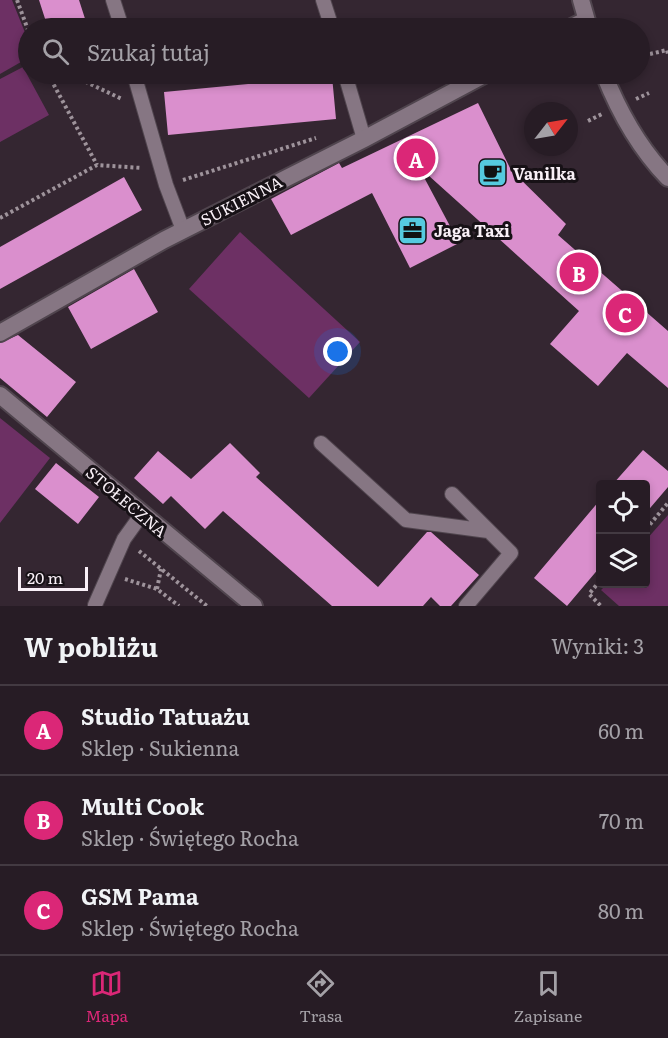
<!DOCTYPE html>
<html lang="pl">
<meta charset="utf-8">
<style>
:root{--surface:#271c25;--page:#332932;--text:#f1f3f6;--muted:#a4a1a7;--line:#433a42;--accent:#db2777}
body{margin:0;font-family:Literata,serif;background:var(--page);color:var(--text)}
.controls{position:absolute;right:18px;bottom:18px;display:grid;overflow:hidden;border-radius:6px;box-shadow:0 3px 9px #0003}
.controls button{width:54px;height:54px;display:grid;place-items:center;padding:0;border:0;border-bottom:2px solid var(--line);background:var(--surface);color:var(--text);font:30px sans-serif}
.compass{position:absolute;left:524px;top:102px;width:54px;height:54px;border-radius:50%;background:var(--surface);box-shadow:0 3px 9px #0003;rotate:59deg}
.scale{position:absolute;left:18px;bottom:15px;width:70px;box-sizing:border-box;padding-left:6px;border:3px solid #f9f0f7;border-top:0;font-size:16px;line-height:21px;white-space:nowrap;color:#f9f0f7;-webkit-text-stroke:4px #171116;paint-order:stroke}
.you{position:absolute;left:338px;top:352px;width:21px;height:21px;margin:-15px;border:4px solid #fff;border-radius:50%;background:#1a73e8;box-shadow:0 0 0 9px #1a73e833}
.badge{display:grid;place-items:center;width:39px;height:39px;border-radius:50%;background:var(--accent);color:#fff;font-size:20px;font-weight:700}
.pin{position:absolute;translate:-50% -50%;border:3px solid #fff;box-shadow:0 2px 6px #0006}
.list{margin:0;padding:0;list-style:none}
h2{display:flex;justify-content:space-between;align-items:center;height:78px;margin:0;padding:0 24px;font-size:26px}
h2 small{font-size:20px;font-weight:400;color:var(--muted)}
.list li{display:grid;grid-template-columns:39px 1fr auto;gap:18px;align-items:center;box-sizing:border-box;height:90px;padding:0 24px;border-top:2px solid var(--line)}
.list b{display:block;font-size:22px;white-space:nowrap}
.list p{margin:0;font-size:20px;white-space:nowrap;color:var(--muted)}
.list em{font-size:20px;font-style:normal;color:var(--muted)}
.icon{flex:none;width:33px;height:33px;fill:none;stroke:currentColor;stroke-width:2;stroke-linecap:round;stroke-linejoin:round}
.map{position:relative;flex:none;width:668px;height:606px;overflow:hidden}
.search{position:absolute;background:var(--surface);box-shadow:0 3px 9px #0003;left:18px;right:18px;top:18px;height:66px;display:flex;align-items:center;gap:15px;box-sizing:border-box;padding:0 21px;border-radius:33px;color:var(--muted);font-size:22px}
.sheet{height:348px;background:var(--surface)}
nav{display:flex;justify-content:space-around;align-items:center;box-sizing:border-box;height:84px;border-top:2px solid var(--line);background:var(--surface);font-size:16px;color:var(--muted)}
nav a{display:grid;justify-items:center;gap:3px}
nav .on{color:var(--accent)}
.map>svg:first-child{display:block}
.green{fill:#6d3064}
.building{fill:#da8fcd}
.lines{fill:none;stroke-linecap:round;stroke-linejoin:round}
.service-casing{stroke:#50454e;stroke-width:16}
.minor-casing{stroke:#50454e;stroke-width:20}
.tertiary-casing{stroke:#50454e;stroke-width:20}
.path{stroke:#9e939b;stroke-width:4;stroke-dasharray:3 3;stroke-linecap:butt}
.service{stroke:#867683;stroke-width:14}
.minor{stroke:#867683;stroke-width:16}
.tertiary{stroke:#867683;stroke-width:16}
.labels{text-anchor:middle;dominant-baseline:central;stroke-width:6;stroke-linejoin:round;paint-order:stroke}
.poi-label{font-size:16px;font-weight:bold;fill:#f9f0f7;stroke:#171116;text-anchor:start}
.street-label{font-size:16px;fill:#f9f0f7;stroke:#171116}
</style>
<div class="map">
<svg width="668" height="606" viewBox="0 0 668 606">
<rect width="100%" height="100%" fill="#342631"/>
<path class="green" d="M0,0H12L28,40V58L0,74Z
M23,67L49,115L0,142V79Z
M240,232L360,342L309,398L189,289Z
M0,418L50,458L0,523Z
M668,515V606H619L601,590L607,584H646V540Z"/>
<path class="building" d="M39,0H79L88,28H48Z
M332,76L336,119L168,135L164,92Z
M478,103L511,170L566,224L558,235L668,331V388L627,353L598,386L550,344L579,311L418,166L459,243L410,268L372,193L291,235L271,199L339,163L342,168Z
M124,177L142,210L0,289V247Z
M134,269L158,312L91,349L68,307Z
M18,335L76,382L47,417L0,378V343Z
M230,443L260,473L256,477L378,587L427,532H431L479,575L451,606H440L431,597L423,606H332L223,511L205,529L171,496L163,504L134,478L158,451L191,479Z
M643,450L668,471V487L645,514V484H613Z
M56,463L99,497L78,524L35,489Z
M600,500V567L567,606L534,578Z"/>
<g class="lines">
<defs>
<path id="service" d="M113,0L122,28
M323,0L332,28
M134,74L166,185L183,230
M345,74L364,139
M321,443L406,520L488,531
M452,494L511,553L466,606
M95,605L124,539L142,514"/>
<path id="minor" d="M570,28L586,20
M0,333L164,240L364,139L486,74
M0,395L254,606"/>
<path id="tertiary" d="M581,0L589,28
M604,74C619,112 639,148 668,178"/>
</defs>
<use href="#service" class="service-casing"/>
<use href="#minor" class="minor-casing"/>
<use href="#tertiary" class="tertiary-casing"/>
<path class="path" d="M17,0L28,30
M650,54L667,50L668,54
M48,74L97,165
M69,74L122,99
M636,99L649,93
M588,121L602,114
M183,180L316,138
M0,218L97,165L142,168
M646,529L668,503
M139,551L207,606
M125,579L157,589L179,606
M600,581L589,594L601,606
M157,589L161,569"/>
<use href="#service" class="service"/>
<use href="#minor" class="minor"/>
<use href="#tertiary" class="tertiary"/>
</g>
<defs>
<symbol id="cafe-square" viewBox="-11 -11 22 22"><rect x="-9" y="-9" width="18" height="18" rx="4" fill="#55cadf" stroke="#171116"/><path d="M-5.5-4.5H6V0H3Q3 3.5 0 3.5H-2.5Q-5.5 3.5-5.5 0ZM3-3.2v2h1.7v-2ZM-6 4.5H4V6H-6Z" fill="#111"/></symbol>
<symbol id="office-square" viewBox="-11 -11 22 22"><rect x="-9" y="-9" width="18" height="18" rx="4" fill="#55cadf" stroke="#171116"/><path d="M-6-3h4V-5.5h4V-3h4V5H-6ZM-1-4.5V-3h2v-1.5ZM-6 0V1H6V0Z" fill="#111"/></symbol>
</defs>
<g fill-rule="evenodd">
<use href="#cafe-square" x="476" y="156" width="33" height="33"/>
<use href="#office-square" x="396" y="214" width="33" height="33"/>
</g>
<g class="labels">
<g class="poi-label">
<text x="513" y="173">Vanilka</text>
<text x="434" y="230">Jaga Taxi</text>
</g>
<g class="street-label">
<text transform="translate(241 200) rotate(-27)">SUKIENNA</text>
<text transform="translate(127 501) rotate(40)">STOŁECZNA</text>
</g>
</g>
</svg>
<div class="controls">
<button><svg class="icon" aria-label="locate" viewBox="0 0 24 24"><circle cx="12" cy="12" r="6"/><path d="M12 2v4M12 18v4M2 12h4M18 12h4"/></svg></button>
<button><svg class="icon" aria-label="layers" viewBox="0 0 24 24"><path d="M12 4l9 5-9 5-9-5zM3 14l9 5 9-5"/></svg></button>
</div>
<svg class="compass" viewBox="-18 -18 36 36"><path d="M0-13l5 13h-10z" fill="#e53935"/><path d="M0 13l5-13h-10z" fill="#a4a1a7"/></svg>
<div class="scale">20 m</div>
<div class="you"></div>
<div class="pin badge" style="left:416px;top:158px">A</div>
<div class="pin badge" style="left:579px;top:272px">B</div>
<div class="pin badge" style="left:625px;top:313px">C</div>
<div class="search"><svg class="icon" aria-label="search" viewBox="0 0 24 24"><circle cx="10" cy="10" r="6"/><path d="M15 15l6 6"/></svg>Szukaj tutaj</div>
</div>
<section class="sheet">
<h2>W pobliżu<small>Wyniki: 3</small></h2>
<ul class="list">
<li><span class="badge">A</span><div><b>Studio Tatuażu</b><p>Sklep · Sukienna</p></div><em>60 m</em></li>
<li><span class="badge">B</span><div><b>Multi Cook</b><p>Sklep · Świętego Rocha</p></div><em>70 m</em></li>
<li><span class="badge">C</span><div><b>GSM Pama</b><p>Sklep · Świętego Rocha</p></div><em>80 m</em></li>
</ul>
</section>
<nav>
<a class="on"><svg class="icon" aria-label="map" viewBox="0 0 24 24"><path d="M3 6l6-2 6 2 6-2v14l-6 2-6-2-6 2zM9 4v14M15 6v14"/></svg>Mapa</a>
<a><svg class="icon" aria-label="directions" viewBox="0 0 24 24"><path d="M12 3l9 9-9 9-9-9zM9 14v-3h6M13 9l2 2-2 2"/></svg>Trasa</a>
<a><svg class="icon" aria-label="saved" viewBox="0 0 24 24"><path d="M7 4h10v16l-5-4-5 4z"/></svg>Zapisane</a>
</nav>
